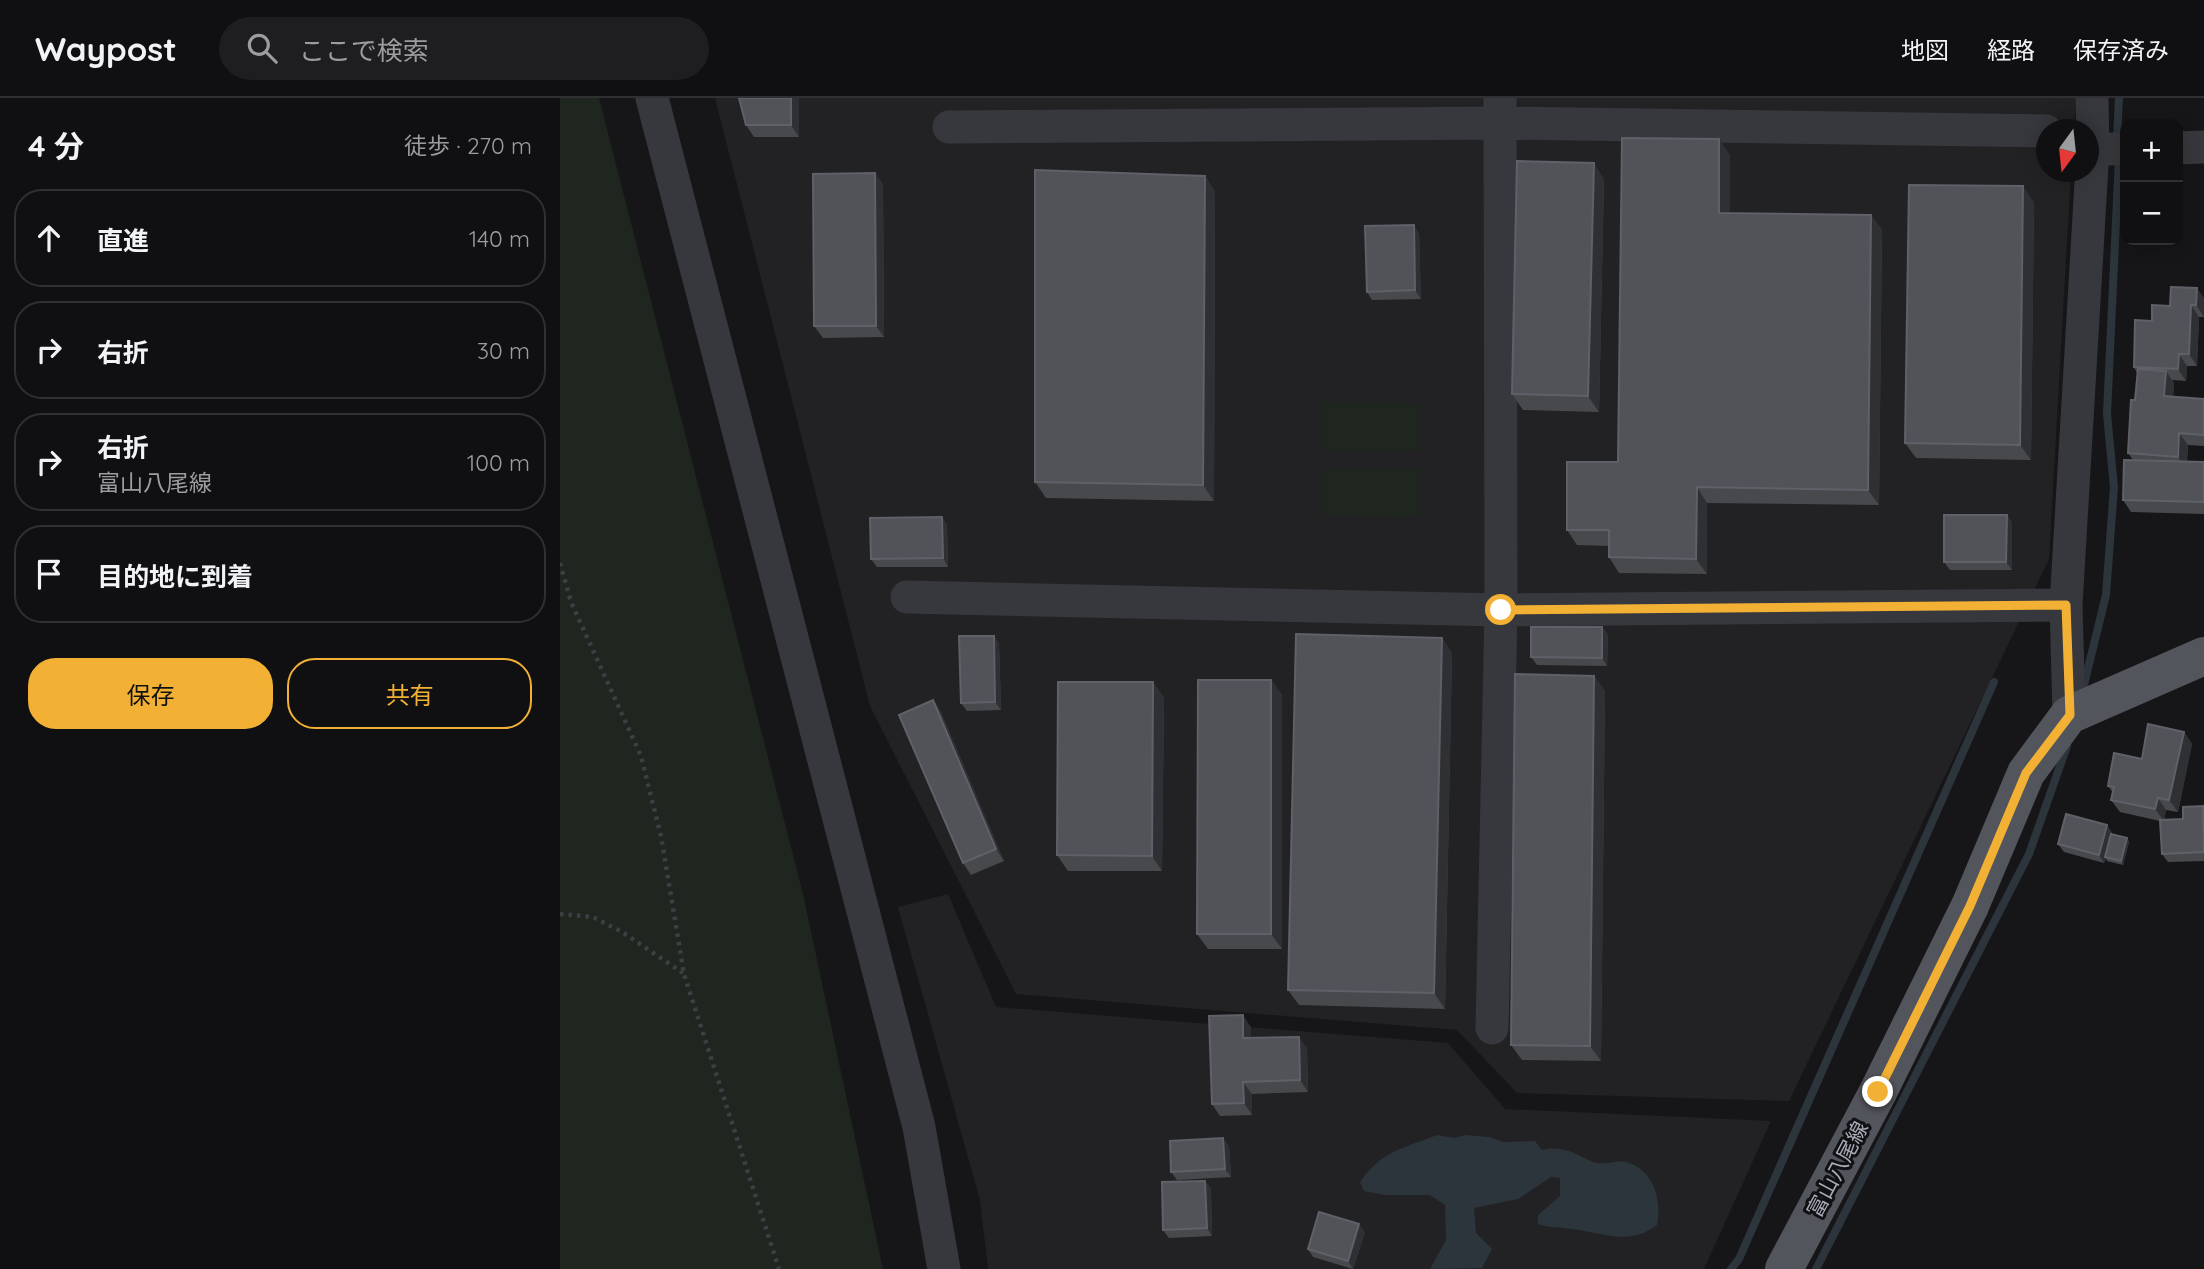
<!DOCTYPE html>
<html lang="ja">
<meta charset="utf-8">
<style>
:root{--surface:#101012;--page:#1e1e20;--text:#f1f3f6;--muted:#9c9d9f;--line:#303032;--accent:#f2b134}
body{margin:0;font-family:Quicksand,"Noto Sans JP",sans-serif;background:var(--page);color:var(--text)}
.controls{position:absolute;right:21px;top:21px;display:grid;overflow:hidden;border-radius:14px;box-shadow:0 4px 18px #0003}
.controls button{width:63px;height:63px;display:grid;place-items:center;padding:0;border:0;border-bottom:2px solid var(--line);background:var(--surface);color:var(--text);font:35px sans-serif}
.compass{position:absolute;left:1476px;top:21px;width:63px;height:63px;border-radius:50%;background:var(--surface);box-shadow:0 4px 18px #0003;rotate:195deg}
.stop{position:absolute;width:21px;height:21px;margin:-16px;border:5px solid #f2b134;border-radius:50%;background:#fff}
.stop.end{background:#f2b134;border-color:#fff;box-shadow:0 2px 7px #0008}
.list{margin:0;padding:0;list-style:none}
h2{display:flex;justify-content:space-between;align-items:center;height:91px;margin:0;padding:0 28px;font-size:30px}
h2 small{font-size:23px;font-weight:400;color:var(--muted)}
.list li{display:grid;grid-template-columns:46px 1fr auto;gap:21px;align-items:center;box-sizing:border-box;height:98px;margin:0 14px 14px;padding:0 14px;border:2px solid var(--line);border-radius:28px}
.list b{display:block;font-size:26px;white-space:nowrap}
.list p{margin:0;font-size:23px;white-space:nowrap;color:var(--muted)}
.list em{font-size:23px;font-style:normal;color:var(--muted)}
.actions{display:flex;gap:14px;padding:21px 28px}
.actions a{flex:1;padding:16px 0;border:2px solid var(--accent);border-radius:28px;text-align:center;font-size:24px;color:var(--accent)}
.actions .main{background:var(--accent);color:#111}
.icon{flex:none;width:38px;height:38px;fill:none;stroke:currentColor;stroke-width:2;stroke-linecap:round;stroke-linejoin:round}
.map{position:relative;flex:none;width:1644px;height:1171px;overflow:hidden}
header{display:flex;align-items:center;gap:42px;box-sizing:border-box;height:98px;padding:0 35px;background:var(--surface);border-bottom:2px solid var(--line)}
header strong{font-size:33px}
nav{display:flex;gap:38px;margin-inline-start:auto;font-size:24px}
.search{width:490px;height:63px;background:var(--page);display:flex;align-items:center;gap:18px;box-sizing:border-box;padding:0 24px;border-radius:38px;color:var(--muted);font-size:26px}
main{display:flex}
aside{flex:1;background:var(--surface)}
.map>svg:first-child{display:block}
.built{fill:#222225}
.green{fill:#1e261f}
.water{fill:#2c353c}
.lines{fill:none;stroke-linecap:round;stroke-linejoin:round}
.stream{stroke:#2c353c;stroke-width:8}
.path{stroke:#3d3f44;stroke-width:4.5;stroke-dasharray:3.5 5;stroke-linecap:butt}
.minor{stroke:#37383d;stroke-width:33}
.major{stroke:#53555c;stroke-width:38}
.wall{fill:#47494d}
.shaded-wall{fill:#2f3033}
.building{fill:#525359;stroke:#5f6168;stroke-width:2}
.route{stroke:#f2b134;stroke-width:9}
.labels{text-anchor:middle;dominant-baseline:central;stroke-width:6;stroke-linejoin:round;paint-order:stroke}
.street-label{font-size:21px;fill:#a8adb8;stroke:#111113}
</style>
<header>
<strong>Waypost</strong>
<div class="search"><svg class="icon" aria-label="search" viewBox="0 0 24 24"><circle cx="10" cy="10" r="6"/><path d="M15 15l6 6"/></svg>ここで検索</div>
<nav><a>地図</a><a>経路</a><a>保存済み</a></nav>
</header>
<main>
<aside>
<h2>4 分<small>徒歩 · 270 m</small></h2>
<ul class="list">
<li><svg class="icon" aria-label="ahead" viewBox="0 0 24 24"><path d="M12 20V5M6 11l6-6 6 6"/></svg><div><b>直進</b></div><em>140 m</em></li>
<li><svg class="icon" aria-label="right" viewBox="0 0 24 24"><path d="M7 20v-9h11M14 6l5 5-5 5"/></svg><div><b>右折</b></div><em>30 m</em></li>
<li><svg class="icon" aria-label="right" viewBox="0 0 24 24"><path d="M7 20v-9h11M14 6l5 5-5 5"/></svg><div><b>右折</b><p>富山八尾線</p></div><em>100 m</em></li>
<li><svg class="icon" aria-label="arrive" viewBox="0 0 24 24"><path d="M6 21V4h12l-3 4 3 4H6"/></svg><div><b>目的地に到着</b></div></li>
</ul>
<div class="actions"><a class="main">保存</a><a>共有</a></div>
</aside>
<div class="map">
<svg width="1644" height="1171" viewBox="0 0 1644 1171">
<rect width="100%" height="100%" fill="#161618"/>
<path class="built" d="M155,0H1516L1514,31L1486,32V74H1511L1489,461L1229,1003L957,995L897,932L456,896L310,608Z
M388,796L436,909L888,945L945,1011L1211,1023L1144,1171H428L420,1102L338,809Z"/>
<path class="green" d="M0,0H39L243,796L323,1171H0Z
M761,305H859V352H761Z
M859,371V419L761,418V372Z"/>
<path class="water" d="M877,1037L894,1040L905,1037L929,1039L944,1044L975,1043L982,1052C1003,1047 1015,1056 1033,1064C1044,1068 1056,1062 1066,1064C1094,1072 1102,1101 1097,1127C1069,1149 1042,1134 1011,1131C999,1129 990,1130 978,1126V1117L1000,1098V1080L991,1079L958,1101L914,1110L916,1135L932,1151L922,1170L870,1171L886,1142L885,1107L870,1097H825L804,1093L800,1084C822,1052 845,1050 877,1037Z"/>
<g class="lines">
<path class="stream" d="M1557,42L1559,0
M1522,595L1546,497L1554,389L1547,316L1559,59
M1171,1171L1179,1161L1434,584
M1256,1171L1469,756L1507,648"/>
<path class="path" d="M0,465L11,504L81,658L101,738L124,876L219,1171
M0,816L33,819L62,834L123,875"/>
<path class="minor" d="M92,0L359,1029L384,1171
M389,29L940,25L1486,33
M1618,50L1644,49
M1533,51H1565
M347,499L941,512L1506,507
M1509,617L1506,507L1533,51L1532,0
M932,930L941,512L940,0"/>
<path class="major" d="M1224,1171L1318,994L1410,808L1466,675L1509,617L1644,558"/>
</g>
<path class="wall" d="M179,0H239V39H194L186,27Z
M1170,57V115L1311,117L1322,132L1319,407L1147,405V476L1059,475L1049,459V448L1017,447L1007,432L1058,364Z
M315,75L323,87L324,239L263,240L254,228Z
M645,78L655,94L654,403L486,400L475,384Z
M1044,81L1039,314L963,312L952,296Z
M1474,104L1471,362L1356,360L1345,345Z
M859,135L861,201L812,202L807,194Z
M1644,200V219H1639L1637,268H1627L1626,283L1612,282L1614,285L1613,299L1644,301V348L1628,347L1627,364H1644V416L1571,414L1563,402L1573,362L1568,355L1575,302L1577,275L1574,269L1592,223L1610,208Z
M1447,417L1452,425V472H1390L1384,464Z
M382,419L387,427L388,469H317L311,461Z
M1042,529L1048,537L1047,568L977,567L971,559Z
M434,538L439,546L441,612L407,613L401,605Z
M882,540L892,555L885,911L739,907L728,892Z
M1034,578L1045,593L1041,963L962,962L951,947Z
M711,582L722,597V851H648L637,836Z
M593,584L604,600L602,773H508L497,757Z
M373,602L381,614L444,763L411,777L403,765Z
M1624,634L1632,646L1618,714L1606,712L1604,722L1623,721L1643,708L1644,763L1608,764L1602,756L1600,723L1560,714L1551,702L1553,695L1548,688L1582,661Z
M1547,727L1552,735V736L1567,740L1569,744L1563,767L1547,763L1546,760L1544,765L1504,754L1498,746Z
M691,929V940L747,950L748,994L692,996V1017L660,1018L652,1006Z
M669,1048L671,1079L617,1082L611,1074Z
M645,1083L651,1091L652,1138L609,1140L603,1132Z
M805,1134L793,1171L753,1159L748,1151Z"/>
<path class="shaded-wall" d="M231,0H239V39L231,27Z
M1159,41L1170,57V130L1159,115Z
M1034,65L1044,81L1039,314L1028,298Z
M315,75L323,87L324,239L316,228Z
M645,78L655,94L654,403L643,387Z
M1463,88L1474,104L1471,362L1460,347Z
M1311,117L1322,132L1319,407L1308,392Z
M854,127L859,135L861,201L855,192Z
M1637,190L1644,200V219L1636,207Z
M1631,207L1639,219L1637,268L1629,256Z
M1619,256L1627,268L1626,283L1618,271Z
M1606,273L1614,285L1612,310L1604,298Z
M1619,335L1628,347L1626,371L1618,359Z
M1137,389L1147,405V476L1136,461Z
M1447,417L1452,425V472L1446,464Z
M382,419L387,427L388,469L383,460Z
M1042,529L1048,537L1047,568L1042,560Z
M434,538L439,546L441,612L435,604Z
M882,540L892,555L885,911L874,895Z
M1034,578L1045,593L1041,963L1030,948Z
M711,582L722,597V851L711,836Z
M593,584L604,600L602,773L592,758Z
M373,602L381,614L444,763L436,751Z
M1624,634L1632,646L1618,714L1609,702Z
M1598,700L1606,712L1604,723L1595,711Z
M1547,727L1552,735L1546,759H1545L1546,760L1544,765L1539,757Z
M1567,740L1569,744L1563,767L1561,763Z
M683,917L691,929V952L683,940Z
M739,939L747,950L748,994L740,982Z
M683,984L692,996V1017L684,1005Z
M663,1040L669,1048L671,1079L665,1071Z
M645,1083L651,1091L652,1138L647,1130Z
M799,1126L805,1134L793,1171L788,1163Z"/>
<path class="building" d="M179,0H231V27H186Z
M1062,40L1159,41V115L1311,117L1308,392L1137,389L1136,461L1049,459V432H1007V364H1058Z
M957,63L1034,65L1028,298L952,296Z
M475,72L645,78L643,387L475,384Z
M315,75L316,228H254L253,76Z
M1349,87L1463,88L1460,347L1345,345Z
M854,127L855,192L807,194L805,128Z
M1611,189L1637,190L1636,207H1631L1629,256H1619L1618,271L1574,269L1575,222L1592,223V207L1610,208Z
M1578,271L1606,273L1604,298L1644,301V337L1619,335L1618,359L1568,355L1571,302H1575Z
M1564,362L1644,364V404L1563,402Z
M1384,417H1447L1446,464H1384Z
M382,419L383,460L311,461L310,420Z
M971,529H1042V560L971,559Z
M736,536L882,540L874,895L728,892Z
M399,538H434L435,604L401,605Z
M955,576L1034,578L1030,948L951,947Z
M638,582H711V836H637Z
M498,584H593L592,758L497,757Z
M373,602L436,751L403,765L339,617Z
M1588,626L1624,634L1609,702L1598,700L1595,711L1551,702L1554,689L1548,688L1554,655L1582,661Z
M1643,708L1644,754L1602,756L1600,722L1623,721V709Z
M1506,716L1547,727L1539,757L1498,746Z
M1551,736L1567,740L1561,763L1545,759Z
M683,917V940L739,939L740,982L683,984L684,1005L652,1006L649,918Z
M663,1040L665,1071L611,1074L610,1043Z
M645,1083L647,1130L603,1132L602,1084Z
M759,1114L799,1126L788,1163L748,1151Z"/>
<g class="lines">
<path class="route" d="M941,512L1506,507L1510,617L1466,675L1410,808L1318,994"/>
</g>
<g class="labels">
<g class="street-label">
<text transform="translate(1277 1071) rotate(-62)">富山八尾線</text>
</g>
</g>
</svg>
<div class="controls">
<button>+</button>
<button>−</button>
</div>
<svg class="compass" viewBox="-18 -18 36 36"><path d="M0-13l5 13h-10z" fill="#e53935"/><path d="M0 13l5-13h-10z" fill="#9c9d9f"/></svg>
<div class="stop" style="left:941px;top:512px"></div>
<div class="stop end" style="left:1318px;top:994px"></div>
</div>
</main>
